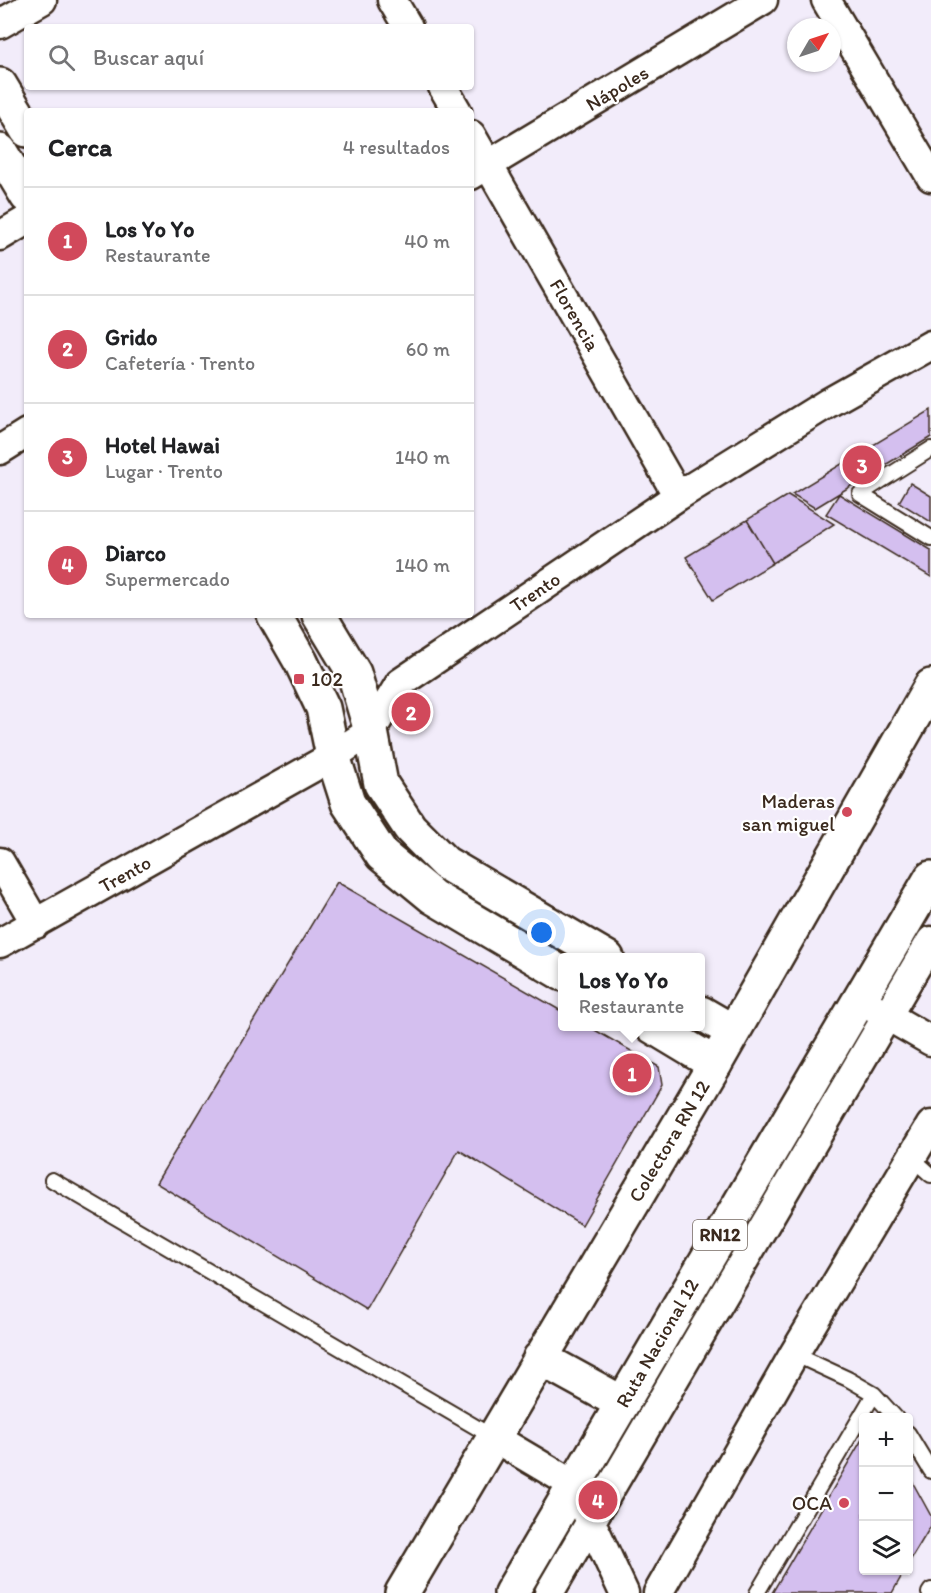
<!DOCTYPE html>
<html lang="es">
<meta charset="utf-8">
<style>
:root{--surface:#fff;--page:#f2f2f2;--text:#202124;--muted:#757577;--line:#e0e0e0;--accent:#d1495b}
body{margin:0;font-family:Itim,sans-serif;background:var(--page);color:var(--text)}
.controls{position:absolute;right:18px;bottom:18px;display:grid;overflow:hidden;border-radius:6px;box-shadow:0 2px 4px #0004}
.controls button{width:54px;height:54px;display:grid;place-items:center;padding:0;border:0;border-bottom:2px solid var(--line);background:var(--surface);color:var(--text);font:30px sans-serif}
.compass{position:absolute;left:787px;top:18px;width:54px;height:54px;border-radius:50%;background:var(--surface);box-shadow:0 2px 4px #0004;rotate:51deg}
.you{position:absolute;left:542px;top:933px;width:21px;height:21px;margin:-15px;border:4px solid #fff;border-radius:50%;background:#1a73e8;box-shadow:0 0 0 9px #1a73e833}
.badge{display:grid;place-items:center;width:39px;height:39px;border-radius:50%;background:var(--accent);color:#fff;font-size:20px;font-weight:700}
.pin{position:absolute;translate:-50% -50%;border:3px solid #fff;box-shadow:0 2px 6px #0006}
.popup{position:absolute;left:558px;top:953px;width:147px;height:78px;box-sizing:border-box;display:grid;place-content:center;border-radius:6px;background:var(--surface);filter:drop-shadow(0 2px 4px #0005);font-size:20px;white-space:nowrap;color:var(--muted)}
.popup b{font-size:22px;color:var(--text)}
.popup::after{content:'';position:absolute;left:50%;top:100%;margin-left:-12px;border:12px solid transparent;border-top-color:var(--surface)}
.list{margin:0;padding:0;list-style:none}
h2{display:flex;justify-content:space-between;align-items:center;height:78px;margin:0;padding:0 24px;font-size:26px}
h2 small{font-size:20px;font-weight:400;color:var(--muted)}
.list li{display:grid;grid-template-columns:39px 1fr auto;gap:18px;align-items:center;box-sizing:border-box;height:108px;padding:0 24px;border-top:2px solid var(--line)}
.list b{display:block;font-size:22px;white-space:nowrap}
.list p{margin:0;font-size:20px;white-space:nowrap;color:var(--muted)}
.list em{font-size:20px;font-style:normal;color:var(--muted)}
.icon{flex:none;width:33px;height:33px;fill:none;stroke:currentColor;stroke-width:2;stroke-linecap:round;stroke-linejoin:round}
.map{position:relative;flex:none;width:931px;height:1593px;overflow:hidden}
.search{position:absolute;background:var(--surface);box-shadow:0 2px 4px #0004;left:24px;top:24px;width:450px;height:66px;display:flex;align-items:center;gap:15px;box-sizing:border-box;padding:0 21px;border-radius:6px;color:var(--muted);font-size:22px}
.panel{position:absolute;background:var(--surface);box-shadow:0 2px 4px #0004;left:24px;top:108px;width:450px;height:510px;border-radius:6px}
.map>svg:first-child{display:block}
.building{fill:#d4bfef;stroke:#3b2a1e;stroke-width:1.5}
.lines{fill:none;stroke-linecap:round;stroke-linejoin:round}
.service-casing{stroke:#3b2a1e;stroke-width:18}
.minor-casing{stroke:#3b2a1e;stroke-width:33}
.tertiary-casing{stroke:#3b2a1e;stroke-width:38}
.secondary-casing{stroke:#3b2a1e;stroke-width:38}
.trunk-casing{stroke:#3b2a1e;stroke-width:38}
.service{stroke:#fff;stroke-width:14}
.minor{stroke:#fff;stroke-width:28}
.tertiary{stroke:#fff;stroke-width:33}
.secondary{stroke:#fff;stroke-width:33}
.trunk{stroke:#fff;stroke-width:33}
.poi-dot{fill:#d1495b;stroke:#fff;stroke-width:2}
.labels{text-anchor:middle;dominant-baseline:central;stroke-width:4.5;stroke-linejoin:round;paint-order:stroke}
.shield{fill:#fff;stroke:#766a62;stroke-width:1.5}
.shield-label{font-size:18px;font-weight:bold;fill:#3b2a1e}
.street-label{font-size:20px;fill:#3b2a1e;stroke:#fff}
.poi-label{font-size:20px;fill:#3b2a1e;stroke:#fff;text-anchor:end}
</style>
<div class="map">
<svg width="931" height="1593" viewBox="0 0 931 1593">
<rect width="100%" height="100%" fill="#f2ecfa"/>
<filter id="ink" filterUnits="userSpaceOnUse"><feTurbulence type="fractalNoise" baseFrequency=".0167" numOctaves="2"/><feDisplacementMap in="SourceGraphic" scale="12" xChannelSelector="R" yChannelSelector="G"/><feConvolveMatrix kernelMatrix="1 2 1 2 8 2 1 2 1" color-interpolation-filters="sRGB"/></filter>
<g filter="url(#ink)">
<path class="building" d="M931,410V437L815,508L792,494Z
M910,483L931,496V522L899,502Z
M839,494L931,550V577L826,514Z
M788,495L834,524L773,563L747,520Z
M747,520L773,563L713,600L686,557Z
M337,882L563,1012V1026H588L659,1067L662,1085L582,1225L459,1150L367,1310L156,1183Z
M864,1436V1570H905L892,1593H772Z
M908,1474L931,1516V1526L908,1564Z"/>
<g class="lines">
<defs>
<path id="service" d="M931,449L860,494L931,538
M911,1157L931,1175
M52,1180L493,1437
M794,1354L848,1379L874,1394L896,1418
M908,1433L931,1471
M757,1593L874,1394
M929,1593L931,1590"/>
<path id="minor" d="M392,0L408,27
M826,0L931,177
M0,24L42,0
M443,87L457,111
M471,135L678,496
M471,175L763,0
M0,236L27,220
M0,450L27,433
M0,862L36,924
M0,943L333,756L371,731L400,683L678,496L828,403L931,345
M872,1007L931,1041
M493,1437L574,1485L624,1593
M549,1593L931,941
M658,1593L794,1354L931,1125"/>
<path id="tertiary" d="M540,1358L622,1403
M402,1593L715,1064L931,686"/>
<path id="secondary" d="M0,85L27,130
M0,151L27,196
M274,615L301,662L323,708L333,756L348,803L382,855L433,897L563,974
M319,615L354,673L371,731L381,784L410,828L445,863L607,958
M701,1013L732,1031
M652,1026L715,1064"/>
<path id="trunk" d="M511,1593L931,878"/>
</defs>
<use href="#service" class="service-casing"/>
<use href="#minor" class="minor-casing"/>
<use href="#tertiary" class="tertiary-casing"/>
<use href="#secondary" class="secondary-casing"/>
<use href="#trunk" class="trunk-casing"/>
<use href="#service" class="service"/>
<use href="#minor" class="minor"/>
<use href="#tertiary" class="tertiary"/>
<use href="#secondary" class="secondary"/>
<use href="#trunk" class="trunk"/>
</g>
</g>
<g class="poi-dot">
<rect x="293" y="673" width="12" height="12" rx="3"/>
<circle cx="847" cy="812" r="6"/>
<circle cx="844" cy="1503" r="6"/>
</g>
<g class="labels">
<rect class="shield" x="693" y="1220" width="54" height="30" rx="4.5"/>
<g class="shield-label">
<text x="720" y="1235">RN12</text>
</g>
<g class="street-label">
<text transform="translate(617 88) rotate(-31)">Nápoles</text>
<text transform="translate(575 315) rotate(60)">Florencia</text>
<text transform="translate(535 592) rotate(-34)">Trento</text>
<text transform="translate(125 874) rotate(-29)">Trento</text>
<text transform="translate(669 1141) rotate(-59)">Colectora RN 12</text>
<text transform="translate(657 1343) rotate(-60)">Ruta Nacional 12</text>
</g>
<g class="poi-label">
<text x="311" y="679" text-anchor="start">102</text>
<text x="835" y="801">Maderas<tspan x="835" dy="23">san miguel</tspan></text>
<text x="832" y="1503">OCA</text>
</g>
</g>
</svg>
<div class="controls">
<button>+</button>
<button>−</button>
<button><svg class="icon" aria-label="layers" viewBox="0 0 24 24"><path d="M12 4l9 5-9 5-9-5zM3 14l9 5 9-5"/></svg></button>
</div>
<svg class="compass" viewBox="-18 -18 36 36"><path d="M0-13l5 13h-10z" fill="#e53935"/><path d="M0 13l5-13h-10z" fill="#757577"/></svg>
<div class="you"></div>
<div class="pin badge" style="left:632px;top:1073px">1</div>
<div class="popup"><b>Los Yo Yo</b>Restaurante</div>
<div class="pin badge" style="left:411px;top:712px">2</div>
<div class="pin badge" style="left:862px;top:465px">3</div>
<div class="pin badge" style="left:598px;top:1500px">4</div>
<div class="search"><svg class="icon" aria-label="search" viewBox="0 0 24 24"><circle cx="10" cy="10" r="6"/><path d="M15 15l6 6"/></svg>Buscar aquí</div>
<section class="panel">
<h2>Cerca<small>4 resultados</small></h2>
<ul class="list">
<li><span class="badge">1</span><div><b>Los Yo Yo</b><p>Restaurante</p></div><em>40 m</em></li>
<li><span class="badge">2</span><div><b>Grido</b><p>Cafetería · Trento</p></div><em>60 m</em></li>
<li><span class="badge">3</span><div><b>Hotel Hawai</b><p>Lugar · Trento</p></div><em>140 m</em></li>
<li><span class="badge">4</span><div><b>Diarco</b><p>Supermercado</p></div><em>140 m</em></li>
</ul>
</section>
</div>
